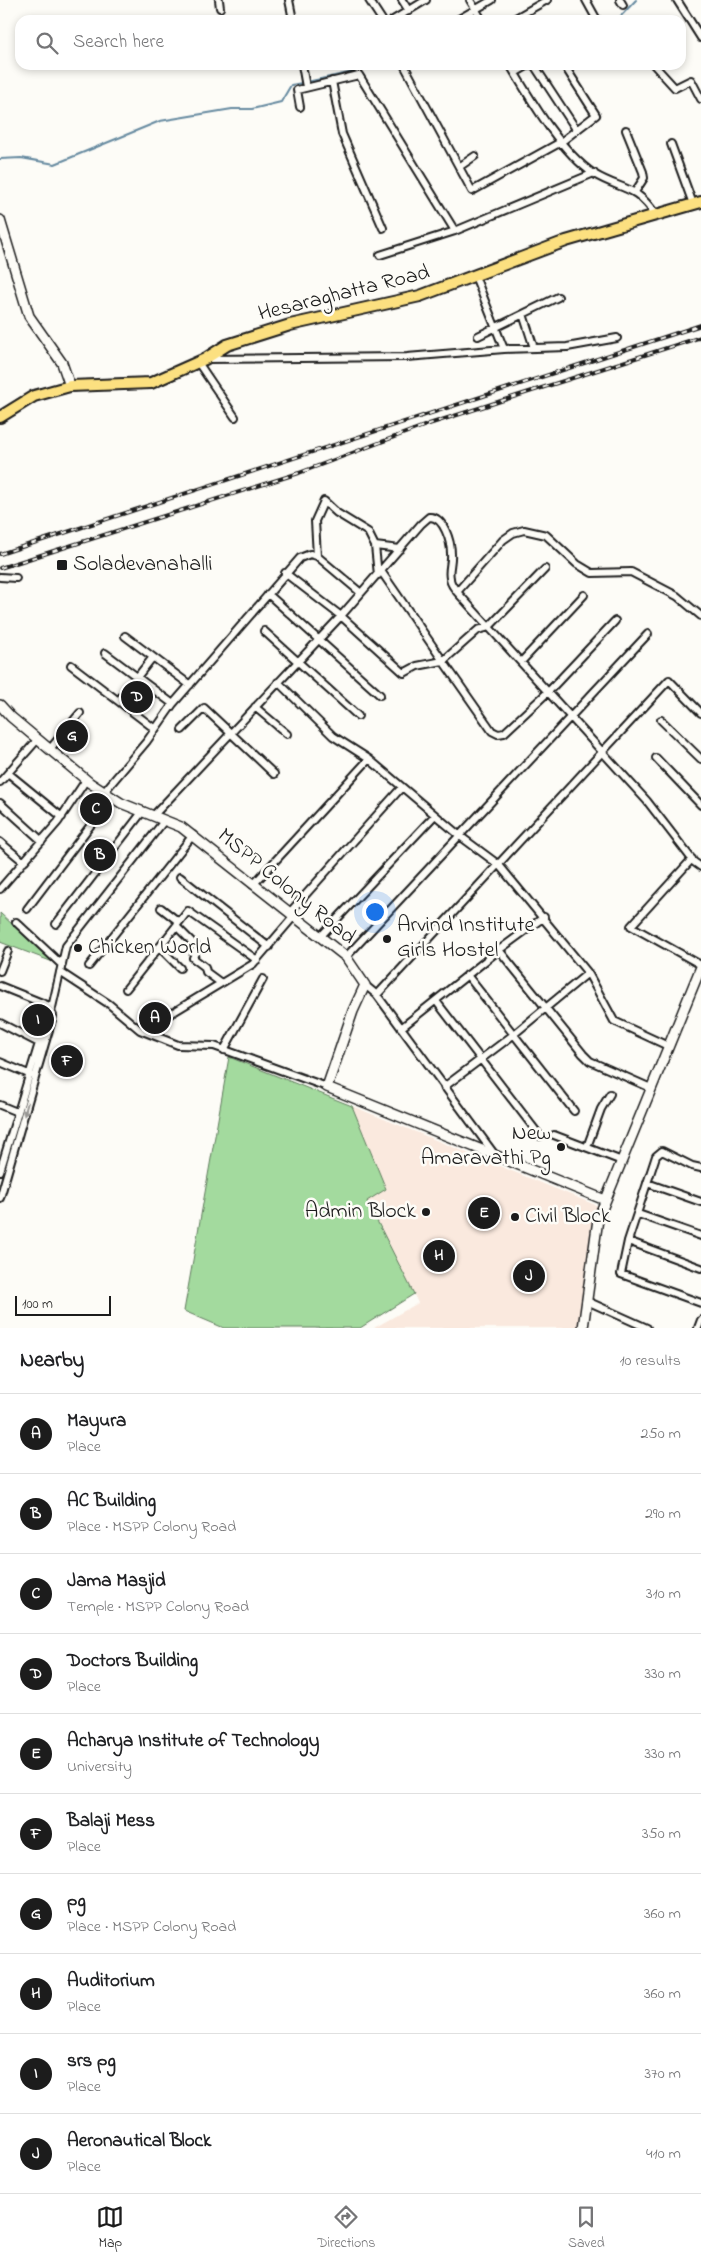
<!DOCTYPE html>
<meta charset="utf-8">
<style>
:root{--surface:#fff;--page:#f2f2f2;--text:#202124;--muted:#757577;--line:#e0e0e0;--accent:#1c1c1c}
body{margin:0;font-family:"Indie Flower",sans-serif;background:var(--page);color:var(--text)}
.scale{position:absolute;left:15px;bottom:12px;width:96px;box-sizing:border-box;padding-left:5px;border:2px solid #1c1c1c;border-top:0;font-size:14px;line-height:18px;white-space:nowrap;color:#1c1c1c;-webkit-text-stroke:4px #fdfcf7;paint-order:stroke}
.you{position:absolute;left:374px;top:911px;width:18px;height:18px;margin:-12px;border:4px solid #fff;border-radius:50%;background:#1a73e8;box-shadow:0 0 0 8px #1a73e833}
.badge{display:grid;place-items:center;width:32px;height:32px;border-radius:50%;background:var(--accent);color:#fff;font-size:16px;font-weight:700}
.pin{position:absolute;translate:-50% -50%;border:2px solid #fff;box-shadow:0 1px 5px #0006}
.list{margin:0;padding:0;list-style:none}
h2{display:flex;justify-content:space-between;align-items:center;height:65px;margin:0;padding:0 20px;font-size:21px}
h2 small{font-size:16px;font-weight:400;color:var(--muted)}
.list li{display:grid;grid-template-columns:32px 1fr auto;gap:15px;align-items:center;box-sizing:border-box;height:80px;padding:0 20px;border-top:1px solid var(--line)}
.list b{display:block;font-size:19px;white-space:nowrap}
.list p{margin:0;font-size:16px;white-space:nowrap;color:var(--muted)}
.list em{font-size:16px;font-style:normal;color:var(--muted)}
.icon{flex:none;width:28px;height:28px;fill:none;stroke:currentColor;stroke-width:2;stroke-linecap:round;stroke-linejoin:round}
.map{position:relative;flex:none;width:701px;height:1328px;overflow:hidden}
.search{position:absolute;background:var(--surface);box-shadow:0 2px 8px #0003;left:15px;right:15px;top:15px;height:55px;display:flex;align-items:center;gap:12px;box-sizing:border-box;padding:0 18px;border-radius:15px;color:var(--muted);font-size:19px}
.sheet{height:865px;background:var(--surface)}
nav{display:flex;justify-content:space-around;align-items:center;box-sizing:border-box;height:70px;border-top:1px solid var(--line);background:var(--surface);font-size:14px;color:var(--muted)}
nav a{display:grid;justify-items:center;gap:2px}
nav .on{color:var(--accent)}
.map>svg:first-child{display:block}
.built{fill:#fae9de}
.green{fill:#a3da9e;stroke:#607b5d}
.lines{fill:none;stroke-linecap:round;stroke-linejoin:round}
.stream{stroke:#668aa0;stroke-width:2}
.street-casing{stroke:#1c1c1c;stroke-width:10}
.secondary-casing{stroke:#1c1c1c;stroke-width:12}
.primary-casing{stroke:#1c1c1c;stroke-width:14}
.street{stroke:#fdfcf7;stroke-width:6}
.secondary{stroke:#fdfcf7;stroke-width:9}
.primary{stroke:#fce080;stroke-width:10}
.rail-casing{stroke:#1c1c1c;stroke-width:4}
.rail{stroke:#fdfcf7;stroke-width:2;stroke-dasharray:5.5;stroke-linecap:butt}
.oneway{fill:#989794}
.poi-dot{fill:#1c1c1c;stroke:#fdfcf7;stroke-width:2}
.labels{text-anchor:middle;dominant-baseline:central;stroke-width:5;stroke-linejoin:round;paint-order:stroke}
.street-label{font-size:22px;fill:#1c1c1c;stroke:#fdfcf7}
.poi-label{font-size:22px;fill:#1c1c1c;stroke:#fdfcf7;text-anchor:start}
</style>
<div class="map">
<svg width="701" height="1328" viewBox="0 0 701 1328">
<rect width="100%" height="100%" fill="#fdfcf7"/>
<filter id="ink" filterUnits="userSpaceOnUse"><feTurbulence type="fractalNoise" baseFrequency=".02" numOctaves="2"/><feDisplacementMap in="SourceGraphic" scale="10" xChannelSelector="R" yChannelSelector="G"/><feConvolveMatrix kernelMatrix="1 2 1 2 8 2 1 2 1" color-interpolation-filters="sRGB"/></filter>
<g filter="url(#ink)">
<path class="built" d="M352,1106L598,1206L589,1244L579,1328H374L418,1303L367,1200L386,1189Z"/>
<path class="green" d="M0,913L53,962L0,942Z
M229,1057L352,1106L386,1189L367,1201L414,1294L360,1328H224L184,1311Z"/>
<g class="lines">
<path class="stream" d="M617,20L636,0
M307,82L348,73L370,65
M0,159L21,158L55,164L160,121L232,109H252L281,102L291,85L302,83"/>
<defs>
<path id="street" d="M219,0L220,8
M289,0L293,20
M369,0L382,20
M402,0L409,11
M470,0L482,20
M586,0L597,20
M620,0L623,5
M677,0L701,38
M393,20L426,0
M457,20L492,0
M512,20L547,0
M302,65L306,87
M404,65L472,191L561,142L596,115L564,65
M510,65C531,100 560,151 594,174C622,191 634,183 656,215
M534,65L576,129
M654,65L675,88L691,80L701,99
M515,73L529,65
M332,81L342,134L383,228
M300,107L297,90L359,75L455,231
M626,130L643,172L644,178L635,192
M671,144L693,204
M459,167L475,156
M380,255L455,231L594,173
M475,276L504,349
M523,314L534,348
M478,336L558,297
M207,359L407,357L504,349L567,347L617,338
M197,361L235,417
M375,546L378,575
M317,556L315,521L324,501L337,513L368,532L375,546L400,549
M381,571L443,661L478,630L489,627L545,569
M285,573L341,616L404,673L417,666L443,661L492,731L498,734L504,733L549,691L615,621
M0,577L16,578
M268,594L380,695
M701,616L677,596L631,572L592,573L577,564L546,535L524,530L513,533L503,540L457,592L647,801L694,862L701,867
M264,631L358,716
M125,636L190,685
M105,653L173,704
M521,662L584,595
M71,665L155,729
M278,682L333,736L369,759L460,836L499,865L588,973L614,1021L668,1046
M119,700L153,657
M255,707L287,734
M661,720L701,759
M182,730L204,708L274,774
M50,749L80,713
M656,758L701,805
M8,773L62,817
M0,782L38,739
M104,792L147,741L173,704L300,558L310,554L317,556L361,593
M0,803L42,841
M153,816L341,616L421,524L429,517C444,516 451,542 451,554C452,562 448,570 450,578C450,584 454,587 457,592
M0,842L24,862
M692,859L631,926L701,965
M180,877L269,947
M253,885L369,759
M0,889L58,822L86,780
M161,908L179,922
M27,909L112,797
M291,911L402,787
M16,922L62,965
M56,924L143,811
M176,926L197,947L193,958L205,967L206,972L221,983
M321,936L435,815
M159,947L180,968
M499,950L583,1054L590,1061L651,1088
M346,957L648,634
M89,966L193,835
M0,971L8,951
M60,972L109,1004L140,1030L178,1045L214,1046L327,1087
M467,975L574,1111
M365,985L377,995L495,1155
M0,986L52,1007
M126,989L188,911L257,960
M377,995L669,680L701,713
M436,1001L540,1136
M167,1016L253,964L295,915
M0,1023L39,1043
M401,1028L499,950L544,917
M224,1050L263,979
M0,1062L31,1075
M444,1087L513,1035L588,973
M0,1105L17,1112
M554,1135L622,1161
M587,1147L601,1109L610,1094
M0,1171L48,1014L51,1012
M647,1183L701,1202
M0,1198L53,1016L51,1012L66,946L164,821
M638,1214L701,1236
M628,1241L656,1156L662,1151L692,1166L701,1168
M701,1268L628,1241L621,1274L701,1303
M587,1301L647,1328
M698,1328L701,1320"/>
<path id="secondary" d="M0,220L29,316L62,363L70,386
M0,705L11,717L90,783L121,803L181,827L346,957L365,985L353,1011L327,1087L605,1200
M583,1328L598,1219L701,967"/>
<path id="primary" d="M0,417L34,396L70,386L151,383L205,359L227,345L290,325L420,296L566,241L701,202"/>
</defs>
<use href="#street" class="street-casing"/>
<use href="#secondary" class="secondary-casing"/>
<use href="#primary" class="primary-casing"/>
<use href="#street" class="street"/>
<use href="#secondary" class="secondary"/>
<use href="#primary" class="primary"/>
<defs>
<path id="rail" d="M0,554L701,325
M0,568L299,473L429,424L701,337"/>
</defs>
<use href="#rail" class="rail-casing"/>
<use href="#rail" class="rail"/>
</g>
<defs><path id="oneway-solid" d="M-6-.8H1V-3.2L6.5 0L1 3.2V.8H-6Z" transform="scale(1.25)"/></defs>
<use class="oneway" href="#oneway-solid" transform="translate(26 1109) rotate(106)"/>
</g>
<g class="poi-dot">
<rect x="56" y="559" width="12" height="12" rx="2.5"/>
<circle cx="387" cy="939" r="5"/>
<circle cx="78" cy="948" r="5"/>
<circle cx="561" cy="1147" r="5"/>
<circle cx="426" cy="1212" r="5"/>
<circle cx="515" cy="1217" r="5"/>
</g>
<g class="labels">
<g class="street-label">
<text transform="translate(344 294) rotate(-14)">Hesaraghatta Road</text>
<text transform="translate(286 887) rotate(39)">MSPP Colony Road</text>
</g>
<g class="poi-label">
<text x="73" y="565">Soladevanahalli</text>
<text x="397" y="926">Arvind Institute<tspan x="397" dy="25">Girls Hostel</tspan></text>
<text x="88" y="948">Chicken World</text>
<text x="551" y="1134" text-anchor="end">New<tspan x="551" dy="25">Amaravathi Pg</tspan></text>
<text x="416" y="1212" text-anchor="end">Admin Block</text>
<text x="525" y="1217">Civil Block</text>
</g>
</g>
</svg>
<div class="scale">100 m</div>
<div class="you"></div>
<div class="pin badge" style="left:155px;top:1018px">A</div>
<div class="pin badge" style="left:100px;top:855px">B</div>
<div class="pin badge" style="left:96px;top:809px">C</div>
<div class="pin badge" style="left:137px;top:697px">D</div>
<div class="pin badge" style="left:484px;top:1213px">E</div>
<div class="pin badge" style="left:67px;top:1061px">F</div>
<div class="pin badge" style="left:72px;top:736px">G</div>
<div class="pin badge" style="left:439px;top:1256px">H</div>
<div class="pin badge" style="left:38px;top:1020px">I</div>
<div class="pin badge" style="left:529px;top:1276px">J</div>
<div class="search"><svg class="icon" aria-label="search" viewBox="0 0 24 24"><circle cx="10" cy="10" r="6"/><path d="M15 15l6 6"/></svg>Search here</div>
</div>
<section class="sheet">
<h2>Nearby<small>10 results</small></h2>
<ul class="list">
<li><span class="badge">A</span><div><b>Mayura</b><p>Place</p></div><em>250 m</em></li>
<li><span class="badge">B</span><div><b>AC Building</b><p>Place · MSPP Colony Road</p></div><em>290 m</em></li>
<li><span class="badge">C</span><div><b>Jama Masjid</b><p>Temple · MSPP Colony Road</p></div><em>310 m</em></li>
<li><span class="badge">D</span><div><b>Doctors Building</b><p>Place</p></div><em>330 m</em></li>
<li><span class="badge">E</span><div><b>Acharya Institute of Technology</b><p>University</p></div><em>330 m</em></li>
<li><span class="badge">F</span><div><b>Balaji Mess</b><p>Place</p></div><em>350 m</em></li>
<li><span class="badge">G</span><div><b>pg</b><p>Place · MSPP Colony Road</p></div><em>360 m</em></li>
<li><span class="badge">H</span><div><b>Auditorium</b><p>Place</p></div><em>360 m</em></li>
<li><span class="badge">I</span><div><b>srs pg</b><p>Place</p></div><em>370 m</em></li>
<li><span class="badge">J</span><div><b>Aeronautical Block</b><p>Place</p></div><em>410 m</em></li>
</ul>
</section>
<nav>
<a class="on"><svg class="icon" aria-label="map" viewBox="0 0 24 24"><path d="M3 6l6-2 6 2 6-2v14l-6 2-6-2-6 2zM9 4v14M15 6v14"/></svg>Map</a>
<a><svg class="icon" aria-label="directions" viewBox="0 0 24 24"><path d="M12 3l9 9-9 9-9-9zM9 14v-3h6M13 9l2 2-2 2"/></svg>Directions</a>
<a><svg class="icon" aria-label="saved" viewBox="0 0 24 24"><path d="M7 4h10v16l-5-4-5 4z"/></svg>Saved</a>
</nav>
